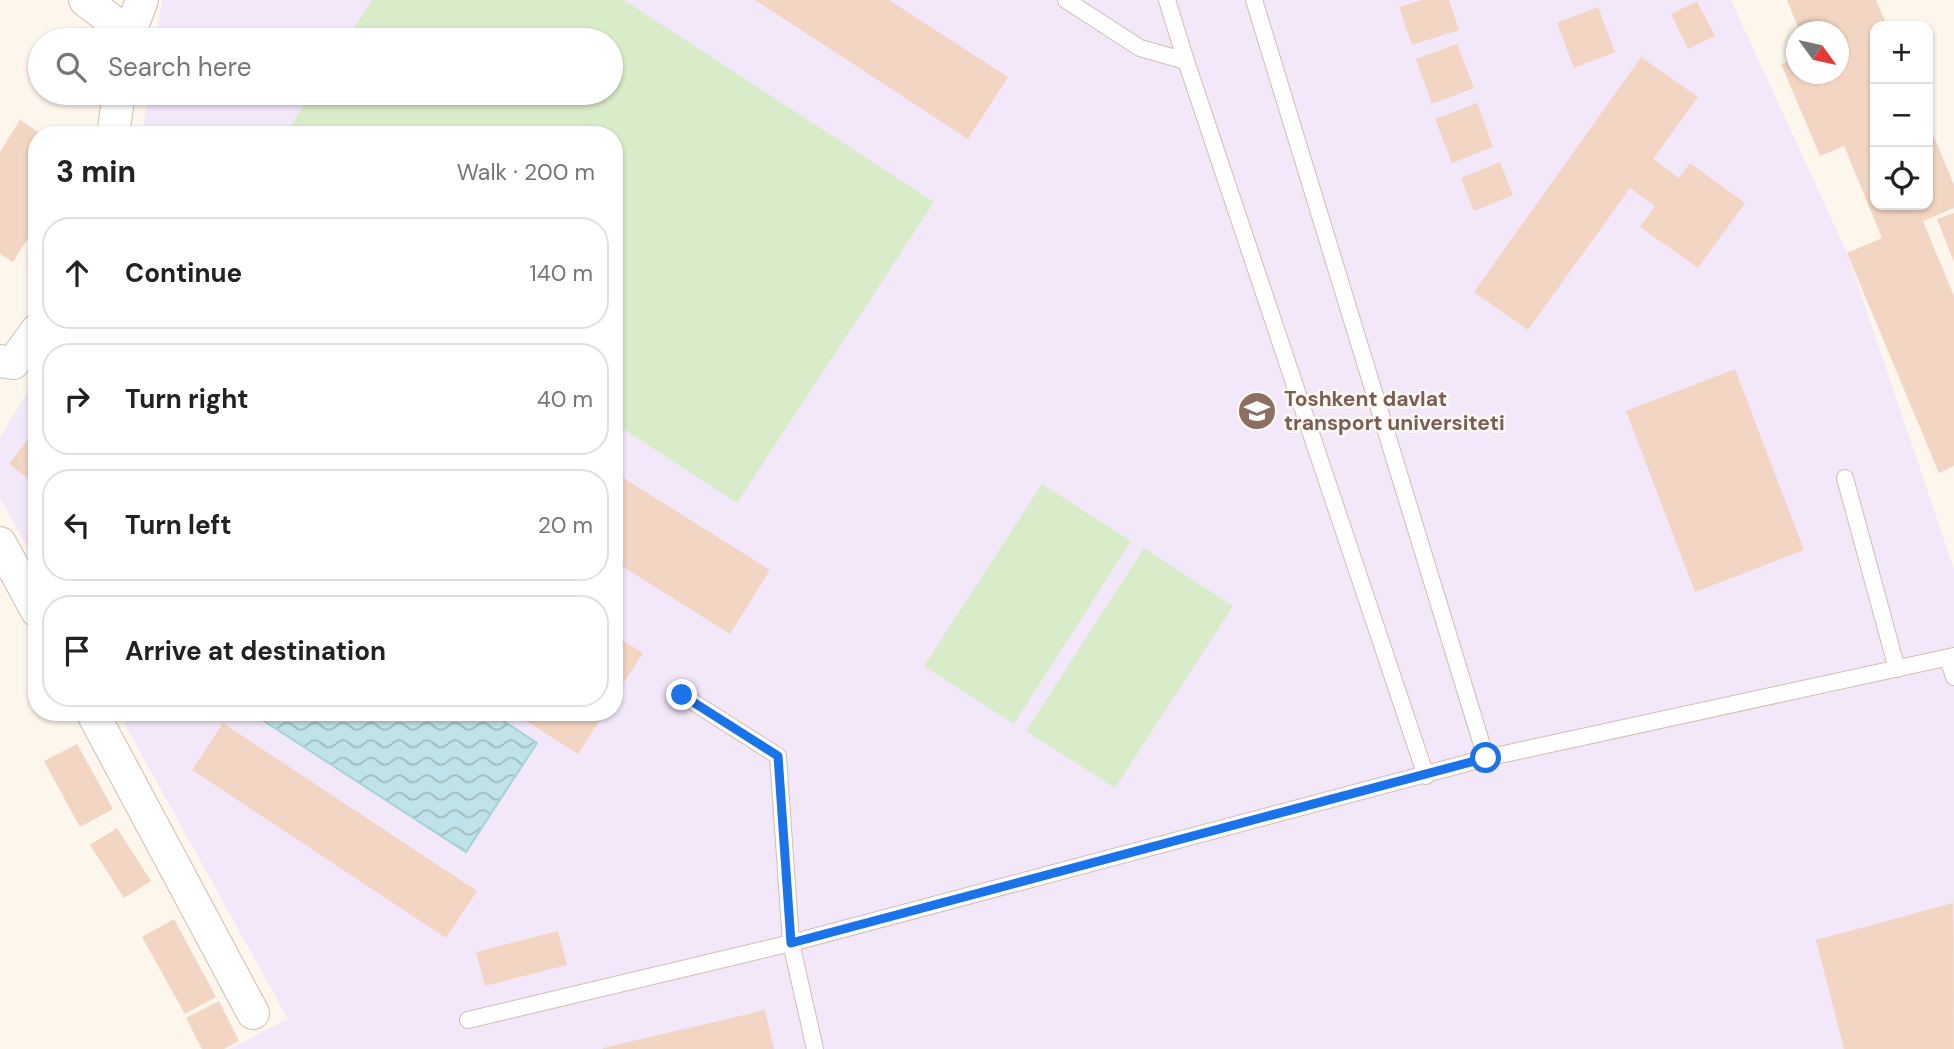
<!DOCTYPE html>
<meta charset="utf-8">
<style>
:root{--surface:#fff;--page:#f2f2f2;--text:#222;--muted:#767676;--line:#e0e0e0}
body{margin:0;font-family:"DM Sans",sans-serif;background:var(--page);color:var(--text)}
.controls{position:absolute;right:21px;top:21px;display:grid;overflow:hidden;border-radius:14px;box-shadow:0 2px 5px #0004}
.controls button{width:63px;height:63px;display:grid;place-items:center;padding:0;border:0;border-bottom:2px solid var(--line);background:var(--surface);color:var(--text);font:35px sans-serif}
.compass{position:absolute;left:1786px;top:21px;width:63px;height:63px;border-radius:50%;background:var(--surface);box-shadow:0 2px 5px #0004;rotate:123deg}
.stop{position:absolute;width:21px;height:21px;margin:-16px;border:5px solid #1a73e8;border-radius:50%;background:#fff}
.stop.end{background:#1a73e8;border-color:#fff;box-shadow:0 2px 7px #0008}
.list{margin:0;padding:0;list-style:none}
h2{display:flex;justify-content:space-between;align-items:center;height:91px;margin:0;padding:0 28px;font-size:30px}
h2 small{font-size:23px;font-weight:400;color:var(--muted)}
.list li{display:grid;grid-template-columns:46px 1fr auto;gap:21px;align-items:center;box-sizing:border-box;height:112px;margin:0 14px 14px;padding:0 14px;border:2px solid var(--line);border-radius:28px}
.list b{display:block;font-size:26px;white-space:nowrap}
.list em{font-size:23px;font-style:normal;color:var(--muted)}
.icon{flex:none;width:38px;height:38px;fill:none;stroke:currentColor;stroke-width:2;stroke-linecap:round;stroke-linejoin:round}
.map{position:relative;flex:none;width:1954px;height:1049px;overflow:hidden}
.search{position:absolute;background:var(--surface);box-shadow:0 2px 5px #0004;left:28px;top:28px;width:595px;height:77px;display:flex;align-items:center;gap:18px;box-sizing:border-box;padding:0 24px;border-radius:38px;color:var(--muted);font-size:26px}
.panel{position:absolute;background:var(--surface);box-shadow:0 2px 5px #0004;left:28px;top:126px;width:595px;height:595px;border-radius:28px}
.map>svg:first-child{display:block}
.education{fill:#f3e8fa}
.pitch{fill:#d8ecc9}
.water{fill:url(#water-waves);stroke:#a5d3da;stroke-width:2}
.building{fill:#f3d5c3}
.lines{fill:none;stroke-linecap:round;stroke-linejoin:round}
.lane-casing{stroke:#d1beb0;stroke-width:18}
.street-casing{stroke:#d1beb0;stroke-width:34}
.lane{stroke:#fff;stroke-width:16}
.street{stroke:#fff;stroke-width:32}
.route{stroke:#1a73e8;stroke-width:9}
.labels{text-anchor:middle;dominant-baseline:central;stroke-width:5;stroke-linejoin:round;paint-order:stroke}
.education-label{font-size:21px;font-weight:bold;fill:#785e54;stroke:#fffaf3;text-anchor:start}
</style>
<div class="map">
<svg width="1954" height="1049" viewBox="0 0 1954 1049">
<defs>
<pattern id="water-waves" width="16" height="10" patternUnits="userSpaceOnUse" patternTransform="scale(1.75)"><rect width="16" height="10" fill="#bfe3e8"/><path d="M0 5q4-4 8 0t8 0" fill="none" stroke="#a0bbbe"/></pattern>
</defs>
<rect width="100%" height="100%" fill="#fdf6ec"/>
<path class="education" d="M162,0H1731L1847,253L1954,569V1049H229L288,1019L118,712H614V135H142L148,93H611V40H156Z
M37,376V565L0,498V438Z"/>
<path class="pitch" d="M372,0H624L934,202L737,503L614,423V135H284L312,93H611V40H346Z
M1042,484L1131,541L1014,724L924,666Z
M1144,548L1233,606L1115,788L1026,731Z"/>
<path class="water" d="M250,712H490L537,743L466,852Z"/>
<path class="building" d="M755,0H889L1008,77L968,139Z
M1422,0H1449L1459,30L1412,45L1399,7Z
M1787,0H1876L1887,26H1875V205H1928V122L1954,185V208L1923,221L1954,296V466L1939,473L1847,253L1882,238L1844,146L1820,156L1781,64L1797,58V74H1839V32H1800Z
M1697,1L1715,36L1688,49L1671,14Z
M1598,7L1615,52L1574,68L1557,23Z
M1457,44L1474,88L1432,104L1416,59Z
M1641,57L1698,97L1653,159L1679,178L1690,163L1745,203L1698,268L1640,227L1655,206L1630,188L1528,330L1474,292Z
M1477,103L1493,147L1452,163L1435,119Z
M20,120L43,135H37V224L13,262L0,254V152Z
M1500,162L1513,195L1474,211L1461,178Z
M1954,213V262L1937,219Z
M1735,369L1804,550L1695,592L1626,411Z
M34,431L37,433V485L9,464Z
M614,472L770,570L730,634L614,561Z
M614,635L643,653L614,698Z
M512,712H605L578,754Z
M223,723L477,891L446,938L192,770Z
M77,744L113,809L80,827L44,761Z
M117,828L151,881L124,898L90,845Z
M1953,903L1954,1049H1844L1816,940Z
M174,919L216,997L185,1014L142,937Z
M558,931L567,965L485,986L476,952Z
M219,1001L239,1041L224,1049H202L186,1018Z
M765,1010L774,1049H603V1048Z"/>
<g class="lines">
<defs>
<path id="lane" d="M1066,0L1140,48L1186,61L1426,776
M1167,0L1186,61
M1254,0L1486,758
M1845,478L1897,669
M1948,658L1954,677
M682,695L778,756L791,943L815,1049
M468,1020L791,943L1486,758L1954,656"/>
<path id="street" d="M85,0L128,33
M127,40L142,0
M113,135L119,93
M0,361L13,363L37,330
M0,543L37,611
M92,712L253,1013"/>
</defs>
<use href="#lane" class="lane-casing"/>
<use href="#street" class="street-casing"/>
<use href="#lane" class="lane"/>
<use href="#street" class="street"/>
</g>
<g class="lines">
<path class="route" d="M682,695L778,756L791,943L1486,758"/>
</g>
<defs>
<symbol id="university-disc" viewBox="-11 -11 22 22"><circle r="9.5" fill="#8d6e63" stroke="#fffaf3"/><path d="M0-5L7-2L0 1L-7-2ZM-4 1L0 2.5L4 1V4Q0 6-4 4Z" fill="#fff"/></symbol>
</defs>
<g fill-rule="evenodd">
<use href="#university-disc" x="1235" y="389" width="44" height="44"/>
</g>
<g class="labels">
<g class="education-label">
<text x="1284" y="399">Toshkent davlat<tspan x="1284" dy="24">transport universiteti</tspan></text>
</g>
</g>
</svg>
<div class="controls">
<button>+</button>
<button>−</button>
<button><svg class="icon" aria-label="locate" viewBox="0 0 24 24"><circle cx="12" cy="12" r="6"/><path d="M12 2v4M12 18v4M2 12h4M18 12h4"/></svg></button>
</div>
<svg class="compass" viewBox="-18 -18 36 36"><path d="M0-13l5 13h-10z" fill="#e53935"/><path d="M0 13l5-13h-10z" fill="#767676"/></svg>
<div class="stop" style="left:1486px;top:758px"></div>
<div class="stop end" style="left:682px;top:695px"></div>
<div class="search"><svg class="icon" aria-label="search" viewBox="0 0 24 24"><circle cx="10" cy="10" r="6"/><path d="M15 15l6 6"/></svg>Search here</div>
<section class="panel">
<h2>3 min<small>Walk · 200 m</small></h2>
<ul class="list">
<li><svg class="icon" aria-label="ahead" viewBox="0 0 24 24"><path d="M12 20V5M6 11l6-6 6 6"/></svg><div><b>Continue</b></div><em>140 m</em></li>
<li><svg class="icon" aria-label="right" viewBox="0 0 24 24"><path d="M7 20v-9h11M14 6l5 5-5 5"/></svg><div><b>Turn right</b></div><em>40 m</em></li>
<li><svg class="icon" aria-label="left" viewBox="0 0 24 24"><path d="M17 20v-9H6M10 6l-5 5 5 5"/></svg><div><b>Turn left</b></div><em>20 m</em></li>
<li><svg class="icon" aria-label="arrive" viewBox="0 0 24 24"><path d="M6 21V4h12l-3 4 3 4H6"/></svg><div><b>Arrive at destination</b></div></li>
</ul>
</section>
</div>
